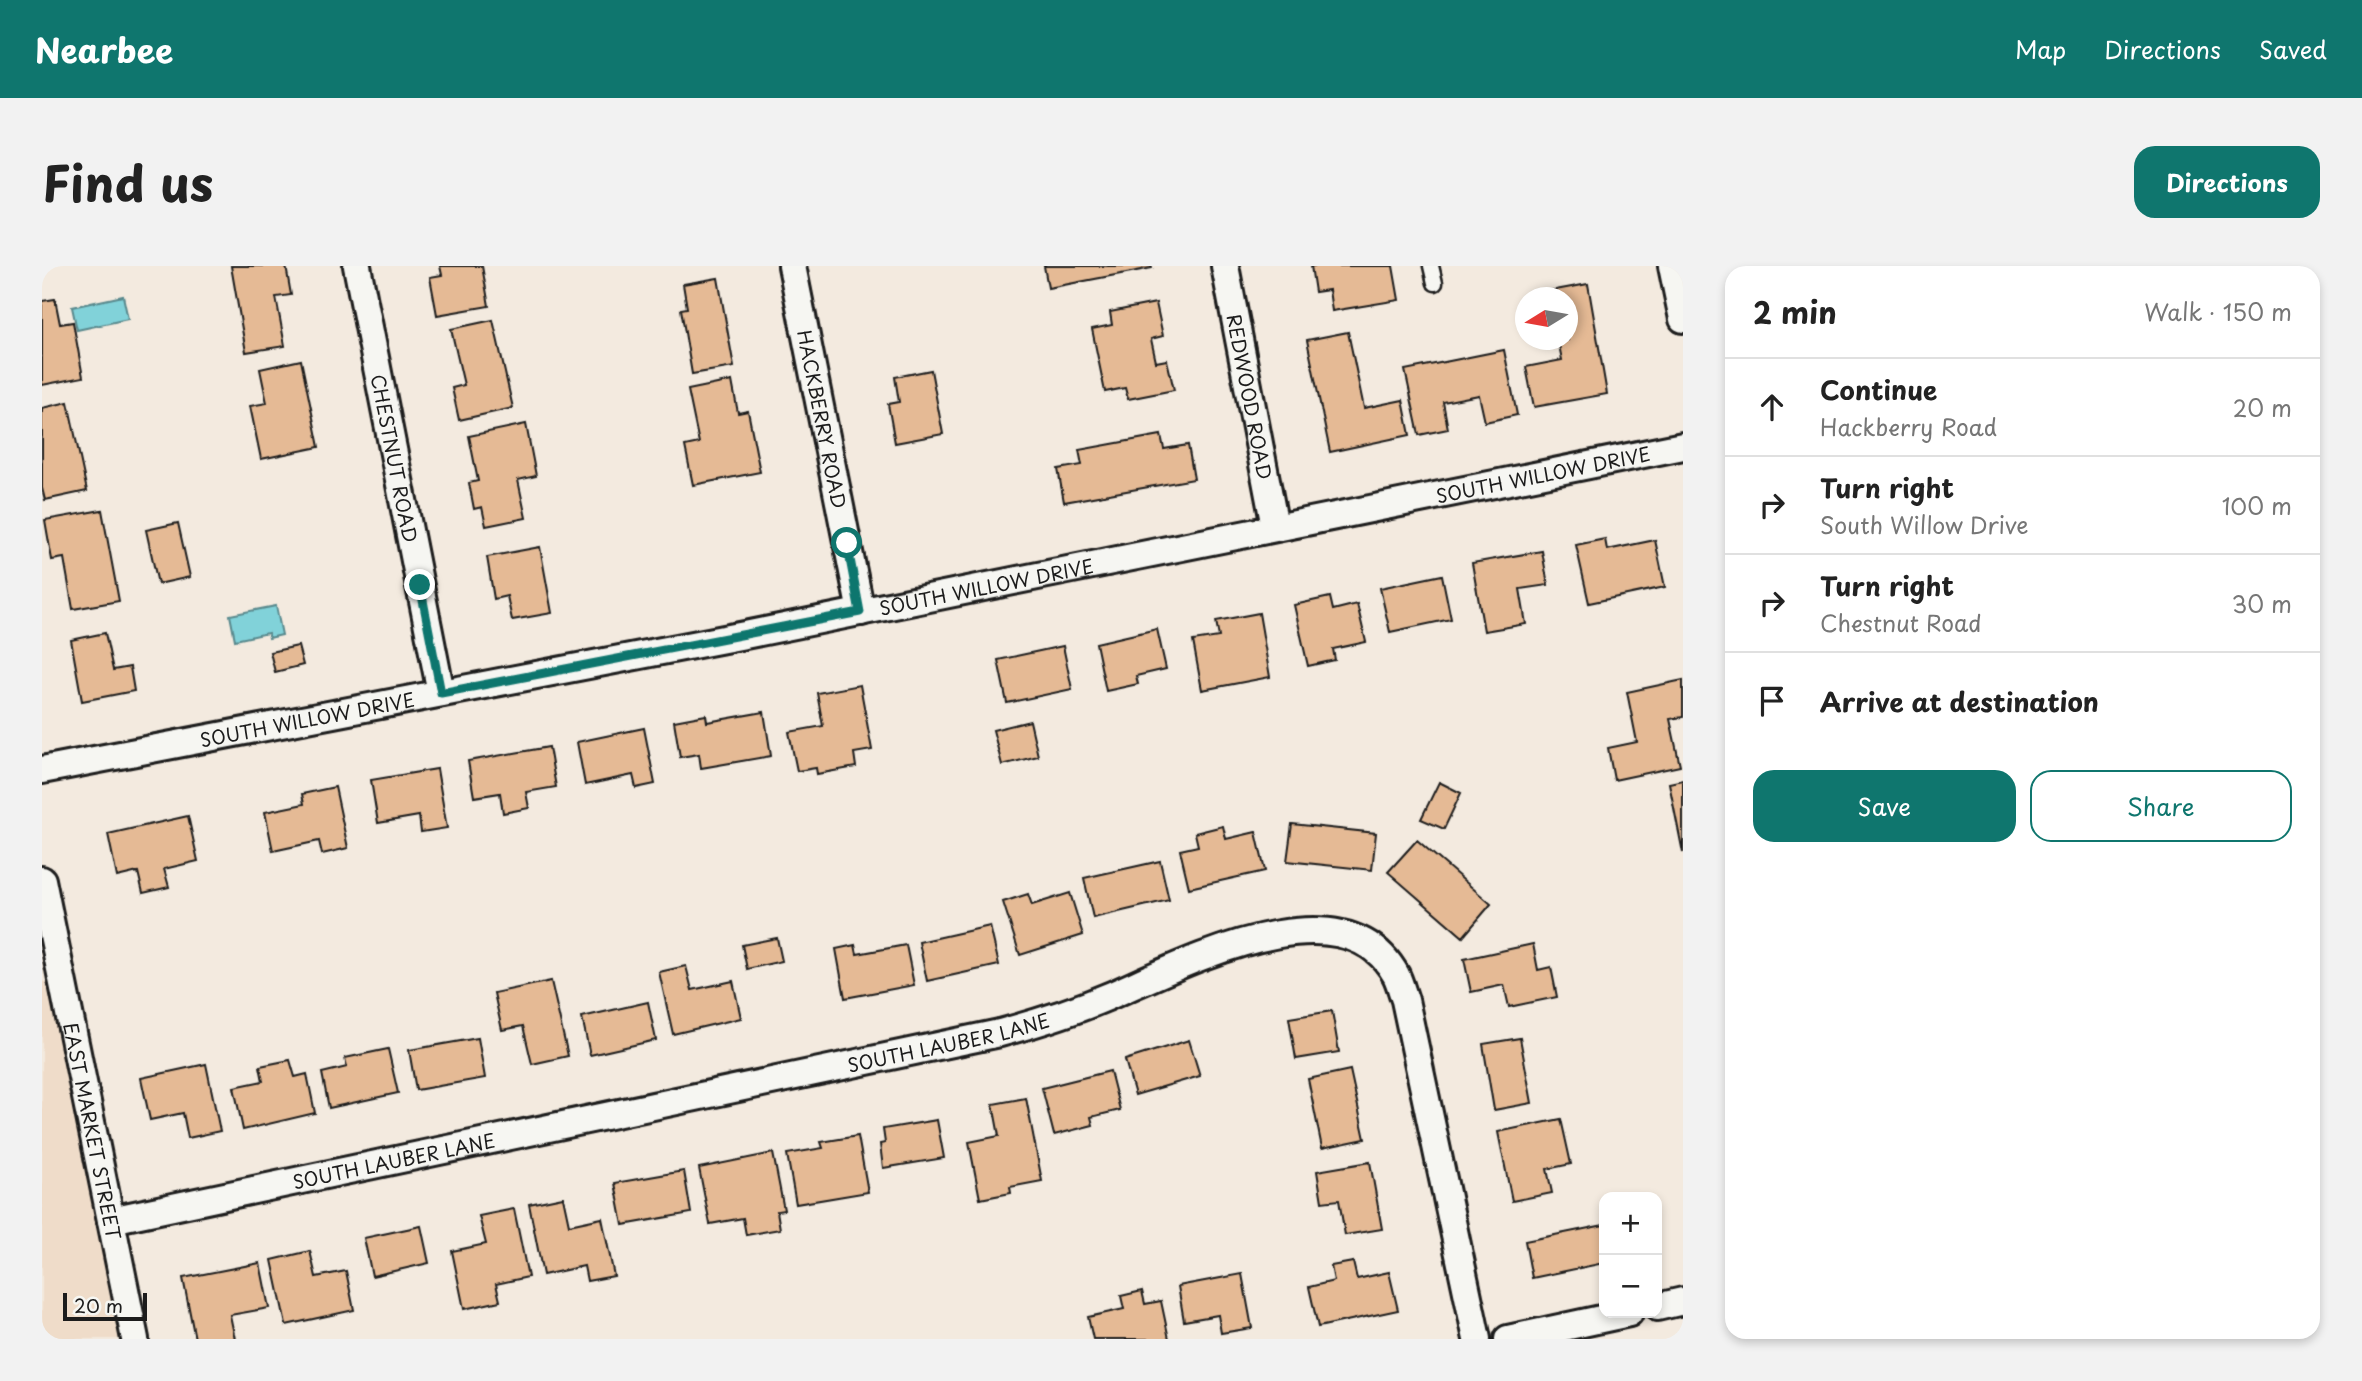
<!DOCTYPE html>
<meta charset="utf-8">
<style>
:root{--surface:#fff;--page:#f2f2f2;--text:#222;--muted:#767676;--line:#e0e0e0;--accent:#0f766e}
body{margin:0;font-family:"Playpen Sans",sans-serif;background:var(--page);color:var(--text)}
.controls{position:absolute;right:21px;bottom:21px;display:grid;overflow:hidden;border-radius:14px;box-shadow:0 4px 10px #0003}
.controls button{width:63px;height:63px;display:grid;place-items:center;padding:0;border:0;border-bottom:2px solid var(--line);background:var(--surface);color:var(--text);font:35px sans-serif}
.compass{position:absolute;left:1473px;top:21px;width:63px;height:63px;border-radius:50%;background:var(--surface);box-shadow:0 4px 10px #0003;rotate:259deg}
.scale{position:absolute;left:21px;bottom:18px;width:84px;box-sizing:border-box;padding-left:7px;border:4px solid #1c1c1c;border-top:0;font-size:19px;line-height:24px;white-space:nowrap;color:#1c1c1c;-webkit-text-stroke:5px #f6f6f2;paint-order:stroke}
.stop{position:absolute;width:21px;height:21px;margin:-16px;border:5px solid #0f766e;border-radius:50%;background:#fff}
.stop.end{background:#0f766e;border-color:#fff;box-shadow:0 2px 7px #0008}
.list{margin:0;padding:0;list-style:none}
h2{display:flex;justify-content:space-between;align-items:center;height:91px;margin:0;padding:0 28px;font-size:30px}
h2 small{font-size:23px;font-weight:400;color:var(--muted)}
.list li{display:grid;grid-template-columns:46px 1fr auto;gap:21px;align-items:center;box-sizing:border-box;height:98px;padding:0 28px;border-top:2px solid var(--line)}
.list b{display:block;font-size:26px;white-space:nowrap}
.list p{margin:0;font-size:23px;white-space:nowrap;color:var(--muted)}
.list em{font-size:23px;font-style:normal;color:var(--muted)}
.actions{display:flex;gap:14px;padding:21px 28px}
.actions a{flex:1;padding:16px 0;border:2px solid var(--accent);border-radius:21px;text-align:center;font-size:24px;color:var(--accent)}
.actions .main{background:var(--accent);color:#fff}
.icon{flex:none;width:38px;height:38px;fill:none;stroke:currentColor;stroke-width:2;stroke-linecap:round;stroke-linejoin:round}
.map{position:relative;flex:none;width:1641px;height:1073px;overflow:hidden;border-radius:21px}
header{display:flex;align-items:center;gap:42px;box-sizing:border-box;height:98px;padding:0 35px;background:var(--accent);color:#fff}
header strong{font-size:33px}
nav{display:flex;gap:38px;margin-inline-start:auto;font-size:24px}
.intro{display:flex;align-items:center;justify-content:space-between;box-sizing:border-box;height:168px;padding:0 42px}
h1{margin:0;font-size:49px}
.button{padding:18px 32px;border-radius:21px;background:var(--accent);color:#fff;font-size:24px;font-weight:700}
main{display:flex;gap:42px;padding:0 42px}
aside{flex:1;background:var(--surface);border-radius:21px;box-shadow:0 4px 10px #0003}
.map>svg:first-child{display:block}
.built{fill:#efdcc9}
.water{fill:#81d2d9;stroke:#59898d;stroke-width:2}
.building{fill:#e5ba95;stroke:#1c1c1c;stroke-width:2}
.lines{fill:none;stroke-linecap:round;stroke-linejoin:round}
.service-casing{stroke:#1c1c1c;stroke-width:19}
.minor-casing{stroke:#1c1c1c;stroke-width:32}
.service{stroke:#f6f6f2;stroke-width:14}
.minor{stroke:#f6f6f2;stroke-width:26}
.route{stroke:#0f766e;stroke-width:9}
.labels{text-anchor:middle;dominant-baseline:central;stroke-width:5;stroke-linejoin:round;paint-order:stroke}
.street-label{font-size:19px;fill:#1c1c1c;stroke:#f6f6f2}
</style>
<header>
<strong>Nearbee</strong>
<nav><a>Map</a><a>Directions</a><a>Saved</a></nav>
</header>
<div class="intro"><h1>Find us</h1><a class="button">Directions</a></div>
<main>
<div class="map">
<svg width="1641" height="1073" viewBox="0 0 1641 1073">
<rect width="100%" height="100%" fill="#f3eadf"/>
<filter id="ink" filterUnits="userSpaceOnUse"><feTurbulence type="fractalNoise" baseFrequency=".0143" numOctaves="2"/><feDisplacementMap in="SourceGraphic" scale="14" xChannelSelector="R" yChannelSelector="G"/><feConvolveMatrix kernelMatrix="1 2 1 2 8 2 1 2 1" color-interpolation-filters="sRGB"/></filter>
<g filter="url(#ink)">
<path class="built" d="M20,712L94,1073H0V716Z"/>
<path class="water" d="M81,30L86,53L35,64L30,41Z
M234,340L240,369L227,372L226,367L193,374L188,349Z"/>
<path class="building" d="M189,0H244L249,29L234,31L243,80L204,86Z
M398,0H440L447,40L395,49L388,11L400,9Z
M1002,0H1109L1110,2L1006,22Z
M1269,0H1351L1357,34L1290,45L1287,24L1273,26Z
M676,12L692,101L650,108L639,43L645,42L641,18Z
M1546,18L1565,128L1492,141L1484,101L1520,94L1516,74H1526V32H1509L1508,25Z
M13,33L18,58L31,56L41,111L0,119V35Z
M1114,37L1121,70L1109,73L1114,96L1125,94L1132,124L1086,133L1083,122L1063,126L1050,63L1070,59L1068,46Z
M451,54L471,142L417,154L410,122L422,119L409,63Z
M1306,66L1322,142L1361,134L1368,169L1288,186L1265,74Z
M1462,84L1475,149L1443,156L1437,129L1401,136L1406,163L1377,169L1363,104Z
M259,94L277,181L219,193L208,140L225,137L218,103Z
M889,104L901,168L853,177L846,138L857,136L853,111Z
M690,115L696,147L706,145L718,206L651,219L643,180L657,177L646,124Z
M26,136L45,225L3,234L0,222V142Z
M484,158L494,210L476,214L484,252L444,260L440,241L432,243L427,217L436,215L427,170Z
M1119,169L1122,183L1146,179L1152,213L1022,236L1016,203L1040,199L1037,184Z
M60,244L77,335L31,343L22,292L10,294L3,254Z
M136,257L148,311L116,318L104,264Z
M1563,273L1565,284L1613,274L1623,321L1547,337L1534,279Z
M498,281L510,347L470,354L465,330L452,333L445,291Z
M1500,285L1506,319L1478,323L1484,358L1442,365L1430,297Z
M1400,309L1409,353L1348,366L1338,322Z
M1288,331L1291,344L1315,338L1324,376L1291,383L1293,394L1266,400L1252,339Z
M1217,347L1228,411L1160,424L1151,375L1177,371L1174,355Z
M1115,363L1124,403L1094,410L1096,418L1064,425L1054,377Z
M63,367L71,404L88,401L92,425L40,435L29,374Z
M256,380L261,399L233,406L228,386Z
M1021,380L1030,423L965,437L956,394Z
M1641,414V451L1628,453L1638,500L1572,514L1566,482L1595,476L1585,426Z
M818,419L830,484L812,487L814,501L775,508L774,502L755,505L747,466L781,460L775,427Z
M722,446L729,490L659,502L657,488L638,491L632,455L664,449L665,456Z
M988,455L996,490L960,499L951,464Z
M602,462L613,518L594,522L591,509L543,519L535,476Z
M507,481L514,521L484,526L487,542L461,547L458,527L432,531L426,495Z
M395,503L405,562L379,566L377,550L336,557L329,514Z
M1641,514V587L1627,517Z
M1397,516L1419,527L1402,563L1379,553Z
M293,521L306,582L280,588L277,575L231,585L223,546L262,538L260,528Z
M146,550L156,595L122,603L127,621L101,627L96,606L75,611L66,568Z
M1250,558L1334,567L1330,604L1245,595Z
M1181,560L1184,573L1214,566L1223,605L1147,622L1138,584L1156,580L1153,567Z
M1375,574L1449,638L1421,671L1346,606Z
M1118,595L1127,634L1051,652L1042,612Z
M1028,627L1041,669L978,689L961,636L986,628L990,639Z
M948,660L957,699L885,715L877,676Z
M735,672L740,695L705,703L700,679Z
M1491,678L1496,704L1509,701L1515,731L1467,741L1462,719L1429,726L1422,693Z
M813,679L815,688L864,679L872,719L803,732L794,683Z
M644,700L650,724L691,715L699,752L631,768L617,706Z
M509,715L526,790L490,798L481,760L460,764L452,727Z
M606,736L614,774L548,789L540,751Z
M1290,745L1297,786L1254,793L1247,752Z
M436,772L443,812L374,824L367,784Z
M1478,772L1490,837L1452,844L1441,778Z
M1147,774L1158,810L1093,829L1083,794Z
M346,783L356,827L287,842L280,807L305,801L303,792Z
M248,794L253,811L265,808L273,847L201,864L192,821L221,815L218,800Z
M164,798L178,865L146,872L141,847L108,854L99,812Z
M1308,804L1323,873L1280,882L1266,813Z
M1068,805L1078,844L1049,851L1051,859L1012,869L1000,822Z
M984,832L1000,915L968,921L969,927L938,933L927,876L957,870L951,838Z
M1519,853L1529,898L1505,903L1510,927L1470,935L1456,866Z
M895,854L902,892L841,902L838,878L843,877L841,863Z
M816,870L826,926L754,938L745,888L781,882L779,876Z
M731,887L742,944L735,945L738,963L704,969L701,952L668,958L657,902Z
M1328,896L1340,963L1303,969L1297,934L1280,936L1275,905Z
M642,905L649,947L581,959L573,917Z
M521,931L527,959L560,952L572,1010L545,1015L542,1000L501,1009L487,938Z
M472,943L486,1011L454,1018L458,1035L422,1043L410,985L444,978L437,950Z
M1562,959V997L1490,1012L1483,975Z
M379,960L387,997L330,1010L322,972Z
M268,985L274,1011L304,1005L312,1044L244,1059L230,994Z
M1311,996L1315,1013L1347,1006L1356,1044L1276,1061L1267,1021L1292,1015L1289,1000Z
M218,997L227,1042L188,1049L193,1073H153L141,1012Z
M1200,1008L1210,1062L1179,1067L1176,1049L1142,1055L1136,1020Z
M1100,1025L1103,1038L1119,1035L1127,1073H1051L1046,1051L1082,1043L1079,1030Z"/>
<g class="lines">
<defs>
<path id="service" d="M1389,0L1393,17"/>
<g id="minor">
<path id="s1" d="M315,0L399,427"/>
<path id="s2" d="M750,0L819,346"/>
<path id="s3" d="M1183,0L1233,261"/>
<path d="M1630,0L1641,53"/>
<path id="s4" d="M0,504L703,369L1641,180"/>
<path id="s5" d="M0,614L93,1073"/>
<path id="s6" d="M69,954L958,767C995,757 1030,746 1065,731C1136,701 1301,612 1354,709C1358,717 1360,726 1363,734L1435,1073"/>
<path d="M1615,1041L1641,1035"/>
<path d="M1466,1073L1587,1047"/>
</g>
</defs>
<use href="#service" class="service-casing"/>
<use href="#minor" class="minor-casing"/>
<use href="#service" class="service"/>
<use href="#minor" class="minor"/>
</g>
</g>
<g class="lines" filter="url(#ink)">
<path class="route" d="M378,319L399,427L818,346L805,277"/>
</g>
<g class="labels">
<g class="street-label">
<text stroke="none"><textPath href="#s3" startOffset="133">REDWOOD ROAD</textPath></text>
<text stroke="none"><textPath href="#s2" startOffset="156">HACKBERRY ROAD</textPath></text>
<text stroke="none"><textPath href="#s1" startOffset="196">CHESTNUT ROAD</textPath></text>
<text stroke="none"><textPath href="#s4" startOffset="1530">SOUTH WILLOW DRIVE</textPath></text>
<text stroke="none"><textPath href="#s4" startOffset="962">SOUTH WILLOW DRIVE</textPath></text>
<text stroke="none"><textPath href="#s4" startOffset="270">SOUTH WILLOW DRIVE</textPath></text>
<text stroke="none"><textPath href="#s6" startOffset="856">SOUTH LAUBER LANE</textPath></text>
<text stroke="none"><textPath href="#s5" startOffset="256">EAST MARKET STREET</textPath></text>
<text stroke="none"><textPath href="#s6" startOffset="289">SOUTH LAUBER LANE</textPath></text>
</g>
</g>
</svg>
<div class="controls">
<button>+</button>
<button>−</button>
</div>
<svg class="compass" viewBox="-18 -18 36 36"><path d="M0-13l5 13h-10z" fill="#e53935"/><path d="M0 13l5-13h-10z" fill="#767676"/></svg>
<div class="scale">20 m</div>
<div class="stop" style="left:805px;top:277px"></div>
<div class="stop end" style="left:378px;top:319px"></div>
</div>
<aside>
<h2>2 min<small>Walk · 150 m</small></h2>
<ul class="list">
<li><svg class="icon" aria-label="ahead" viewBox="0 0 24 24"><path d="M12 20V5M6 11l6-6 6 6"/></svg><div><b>Continue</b><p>Hackberry Road</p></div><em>20 m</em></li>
<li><svg class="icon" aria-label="right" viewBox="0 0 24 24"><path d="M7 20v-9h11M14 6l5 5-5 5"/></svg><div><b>Turn right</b><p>South Willow Drive</p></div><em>100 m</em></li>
<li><svg class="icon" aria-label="right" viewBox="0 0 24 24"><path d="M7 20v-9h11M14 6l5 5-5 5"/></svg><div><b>Turn right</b><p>Chestnut Road</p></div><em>30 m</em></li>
<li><svg class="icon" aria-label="arrive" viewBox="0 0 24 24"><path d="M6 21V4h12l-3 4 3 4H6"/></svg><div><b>Arrive at destination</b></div></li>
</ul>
<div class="actions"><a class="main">Save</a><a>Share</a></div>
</aside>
</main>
